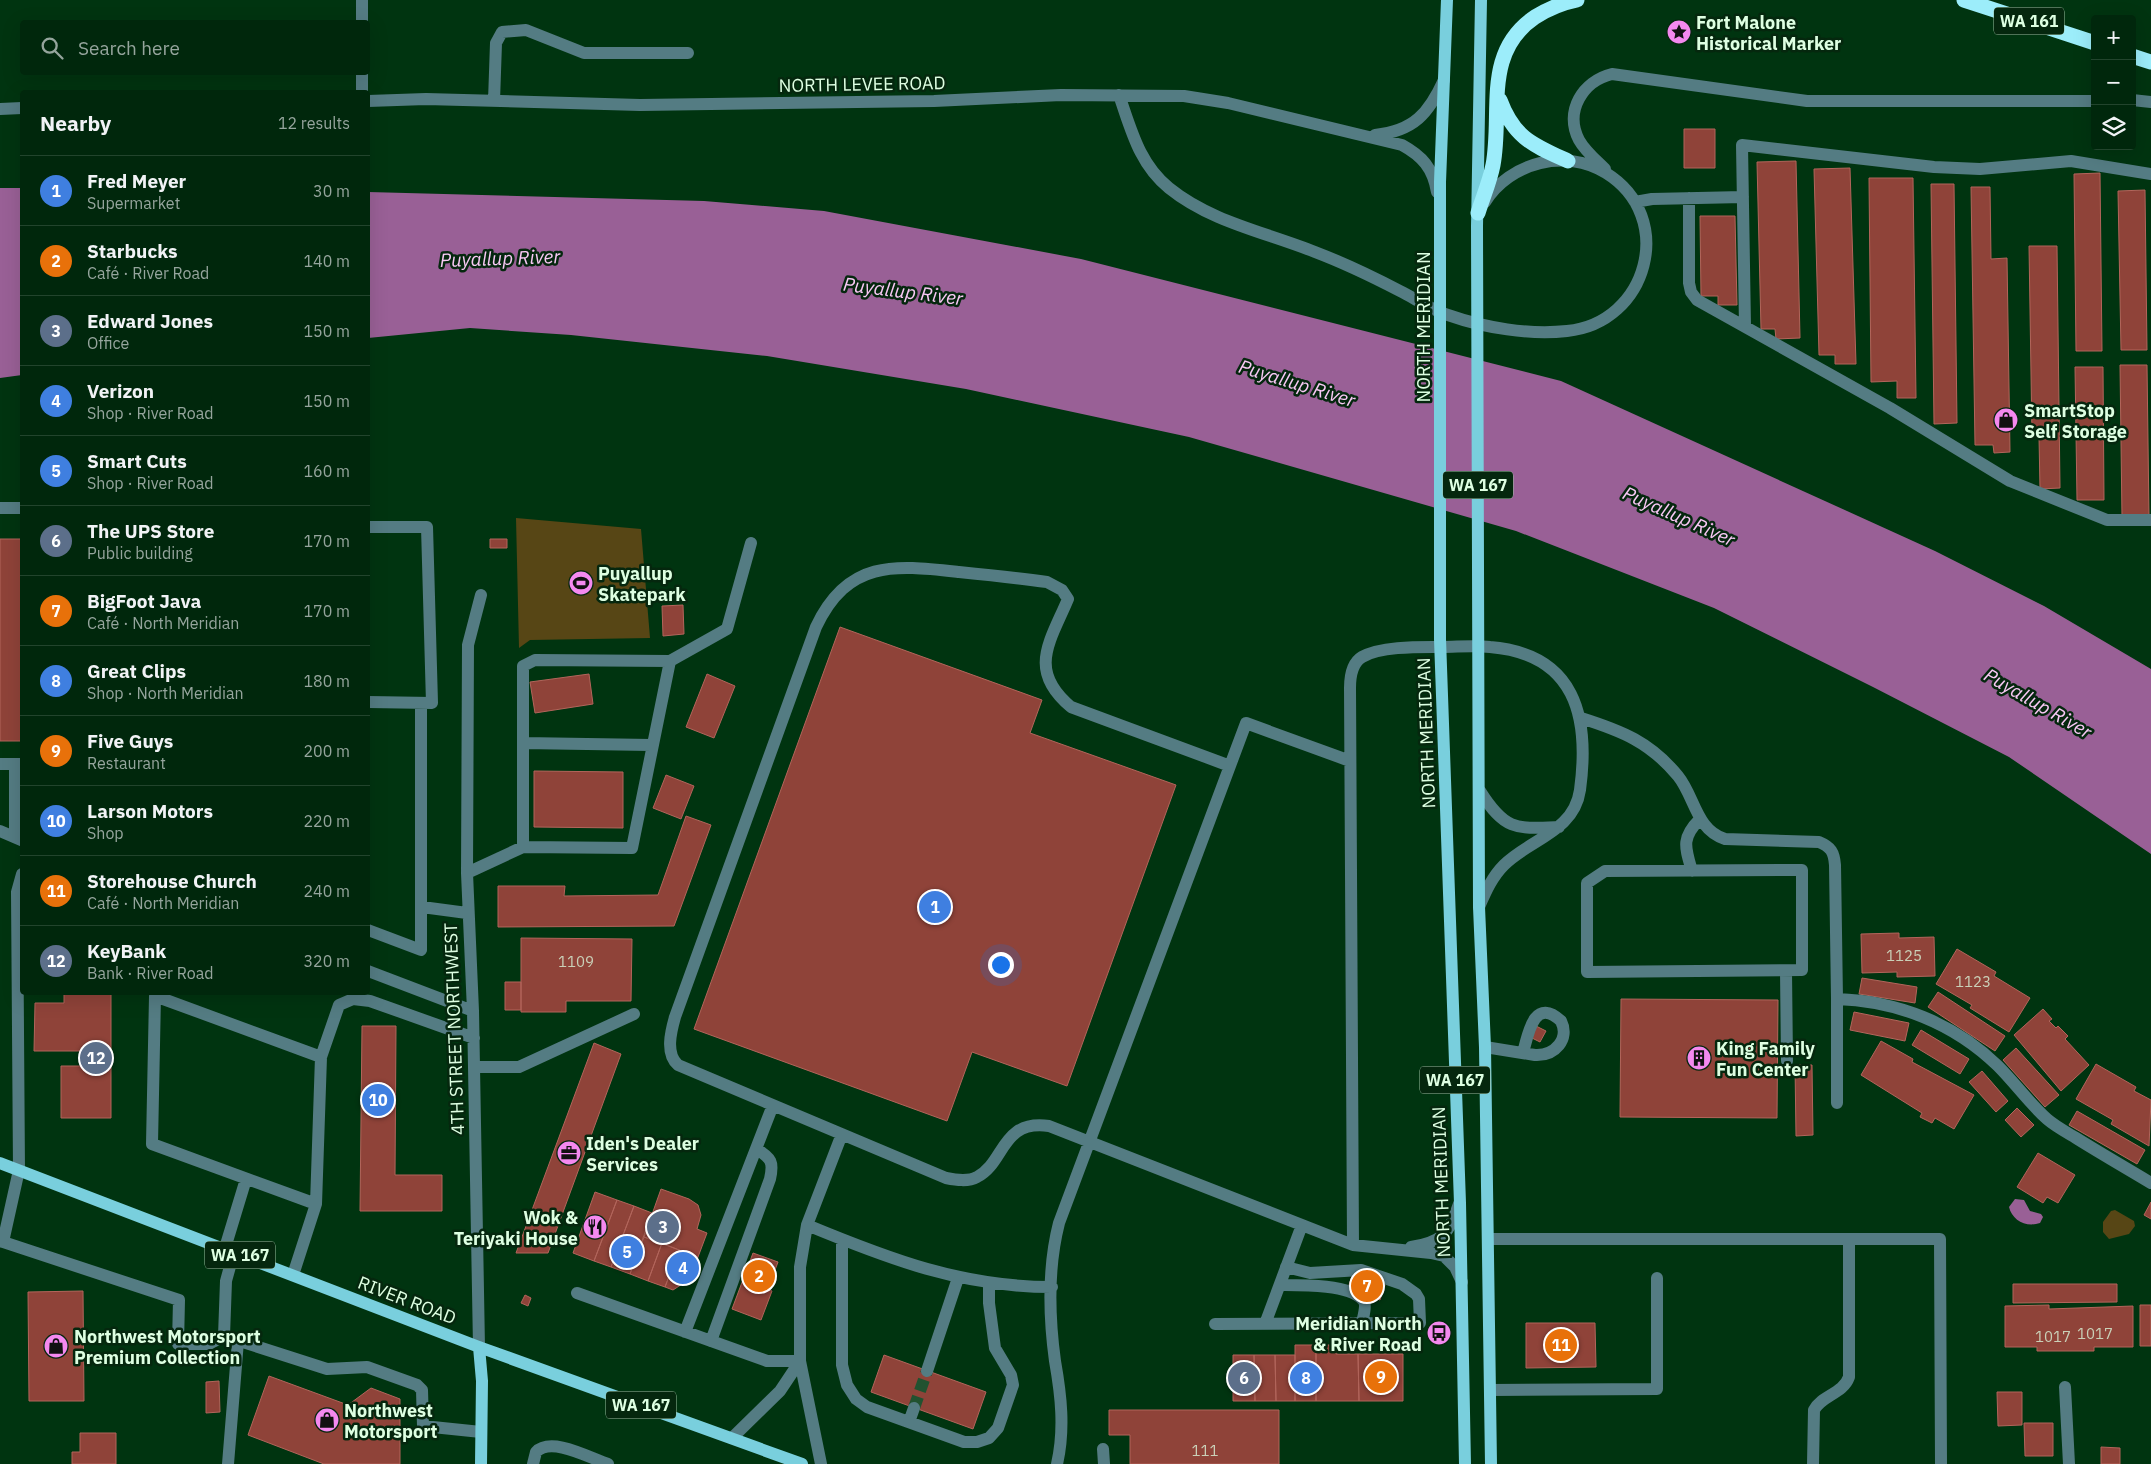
<!DOCTYPE html>
<meta charset="utf-8">
<style>
:root{--surface:#00270c;--page:#0a2f15;--text:#f1f3f6;--muted:#95a59d;--line:#22442d;--accent:#f489ef}
body{margin:0;font-family:"IBM Plex Sans",sans-serif;background:var(--page);color:var(--text)}
.controls{position:absolute;right:15px;top:15px;display:grid;overflow:hidden;border-radius:5px;box-shadow:0 5px 20px #0002}
.controls button{width:45px;height:45px;display:grid;place-items:center;padding:0;border:0;border-bottom:1px solid var(--line);background:var(--surface);color:var(--text);font:25px sans-serif}
.you{position:absolute;left:1000px;top:964px;width:18px;height:18px;margin:-12px;border:4px solid #fff;border-radius:50%;background:#1a73e8;box-shadow:0 0 0 8px #1a73e833}
.badge{display:grid;place-items:center;width:32px;height:32px;border-radius:50%;background:var(--accent);color:#fff;font-size:16px;font-weight:700}
.pin{position:absolute;translate:-50% -50%;border:2px solid #fff;box-shadow:0 1px 5px #0006}
.list{margin:0;padding:0;list-style:none}
h2{display:flex;justify-content:space-between;align-items:center;height:65px;margin:0;padding:0 20px;font-size:21px}
h2 small{font-size:16px;font-weight:400;color:var(--muted)}
.list li{display:grid;grid-template-columns:32px 1fr auto;gap:15px;align-items:center;box-sizing:border-box;height:70px;padding:0 20px;border-top:1px solid var(--line)}
.list b{display:block;font-size:19px;white-space:nowrap}
.list p{margin:0;font-size:16px;white-space:nowrap;color:var(--muted)}
.list em{font-size:16px;font-style:normal;color:var(--muted)}
.icon{flex:none;width:28px;height:28px;fill:none;stroke:currentColor;stroke-width:2;stroke-linecap:round;stroke-linejoin:round}
.map{position:relative;flex:none;width:2151px;height:1464px;overflow:hidden}
.search{position:absolute;background:var(--surface);box-shadow:0 5px 20px #0002;left:20px;top:20px;width:350px;height:55px;display:flex;align-items:center;gap:12px;box-sizing:border-box;padding:0 18px;border-radius:5px;color:var(--muted);font-size:19px}
.panel{position:absolute;background:var(--surface);box-shadow:0 5px 20px #0002;left:20px;top:90px;width:350px;height:905px;border-radius:5px}
.map>svg:first-child{display:block}
.green{fill:#574615}
.water{fill:#996096}
.building{fill:#8f4339;stroke:#b2655b}
.lines{fill:none;stroke-linecap:round;stroke-linejoin:round}
.minor-tunnel{stroke:#215230;stroke-width:12;stroke-dasharray:12 6;stroke-linecap:butt}
.minor{stroke:#547c83;stroke-width:12}
.major{stroke:#79cfdd;stroke-width:12}
.highway{stroke:#9cedfa;stroke-width:15}
.labels{text-anchor:middle;dominant-baseline:central;stroke-width:5;stroke-linejoin:round;paint-order:stroke}
.number-label{font-size:15px;fill:#cad0b8}
.shield{fill:#05270e;stroke:#9dbea2;stroke-width:1}
.shield-label{font-size:16px;font-weight:bold;fill:#deffe2}
.poi-label{font-size:18px;font-weight:bold;fill:#deffe2;stroke:#05270e;text-anchor:start}
.street-label{font-size:18px;fill:#deffe2;stroke:#05270e}
.water-label{font-size:19px;font-style:italic;fill:#fac9f6;stroke:#05270e}
</style>
<div class="map">
<svg width="2151" height="1464" viewBox="0 0 2151 1464">
<rect width="100%" height="100%" fill="#003410"/>
<path class="green" d="M516,518L641,529L650,638L530,640L519,648Z
M2115,1210L2134,1221L2135,1226L2129,1234L2109,1239L2103,1232V1222L2111,1211Z"/>
<path class="water" d="M0,188H22V375L0,378Z
M368,192L704,201L824,211L1081,259L1561,381L1935,551L2044,606L2151,669V854L2009,757L1873,687L1714,608L1516,531L1189,437L966,389L767,356L571,335L470,328L368,338Z
M2015,1199L2024,1200L2030,1211L2041,1214L2043,1217L2040,1223C2026,1228 2012,1220 2009,1207Z"/>
<path class="building" d="M1684,129H1715V168H1684Z
M1796,161L1800,338L1776,339L1775,329H1761L1757,162Z
M1850,168L1856,364H1835V355H1819L1814,169Z
M2100,173L2102,351H2076L2074,174Z
M1869,178H1913L1916,398H1897V381L1871,382Z
M1931,184H1954L1957,423L1934,424Z
M1971,187H1990L1991,259L2007,258L2010,452L1994,453L1993,445H1975Z
M2145,190L2147,350H2121L2118,191Z
M1700,216H1735L1737,305H1718V296H1701Z
M2029,246H2057L2060,488L2040,489L2039,437H2032Z
M2120,365H2147L2149,517H2122Z
M2075,367H2103L2104,500H2077Z
M0,539H22V741H0Z
M490,539H507V548H490Z
M683,605L684,634L663,636L662,606Z
M840,627L1042,700L1030,733L1176,785L1067,1086L972,1052L947,1121L694,1029Z
M589,674L593,704L535,713L530,682Z
M707,674L735,686L714,738L686,727Z
M534,771L623,772V828L534,827Z
M666,775L694,786L681,819L653,808Z
M686,816L711,825L674,926L498,927V886H565L564,896L658,895Z
M1899,933V938L1934,937L1935,976L1897,977V972L1862,973L1861,934Z
M521,938L632,939L631,1001H566V1012H521Z
M1957,949L1996,972L1994,976L2030,998L2009,1032L1970,1008L1972,1005L1936,984Z
M1862,978L1917,987L1915,1003L1859,994Z
M505,982H521V1010H505Z
M64,992H111V1118H61V1066H82V1051H34L35,1003H64Z
M1938,992L2005,1036L1995,1051L1928,1007Z
M1621,999L1778,1000L1777,1118L1620,1117Z
M2043,1009L2052,1019L2049,1021L2056,1028L2058,1026L2068,1036L2065,1039L2089,1065L2061,1091L2014,1035Z
M1854,1012L1909,1023L1905,1041L1850,1030Z
M362,1026H396L395,1175H442V1211H360Z
M1536,1026L1546,1031L1540,1042L1530,1037Z
M1921,1030L1969,1059L1960,1074L1912,1045Z
M1881,1041L1913,1059L1912,1062L1974,1095L1954,1129L1935,1118L1932,1123L1920,1117L1922,1113L1861,1075Z
M594,1043L621,1054L548,1253H516Z
M2016,1048L2059,1095L2045,1107L2003,1060Z
M2096,1064L2136,1087L2134,1091L2151,1100L2149,1146L2111,1124L2113,1120L2076,1099Z
M1795,1065H1812L1813,1135L1796,1136Z
M1982,1071L2008,1101L1996,1112L1969,1082Z
M2017,1108L2034,1125L2021,1137L2005,1120Z
M2077,1111L2145,1150L2137,1164L2069,1125Z
M2038,1153L2075,1175L2058,1203L2047,1197L2043,1203L2017,1187Z
M661,1189L689,1199L698,1205L701,1215L697,1229L707,1233L698,1257L644,1237Z
M595,1192L617,1200L594,1261L573,1253Z
M617,1200L634,1206L611,1267L594,1261Z
M2151,1202V1219L2144,1215Z
M634,1206L652,1213L630,1274L611,1267Z
M644,1237L662,1243L648,1281L630,1274Z
M662,1243L679,1250L665,1287L648,1281Z
M679,1250L698,1257L690,1279L673,1290L665,1287Z
M753,1253L778,1262L768,1289L772,1291L761,1320L732,1309Z
M1353,1273L1385,1285L1380,1300L1348,1288Z
M2013,1284H2117V1302L2013,1303Z
M83,1291L84,1401H29L28,1292Z
M525,1295L531,1298L528,1306L521,1303Z
M2049,1305V1309L2133,1306V1347H2094V1351H2037V1347H2005V1306Z
M2140,1305H2151V1346H2140Z
M1526,1323H1595L1596,1367L1526,1368Z
M1295,1345H1316V1401H1295Z
M1316,1345H1336V1354H1358L1359,1401H1316Z
M1358,1354H1403V1401H1359Z
M884,1355L986,1392L973,1429L871,1392Z
M1233,1355H1254L1255,1401H1233Z
M1254,1355H1275L1276,1401H1255Z
M1275,1355H1295V1401H1276Z
M269,1376L348,1405L371,1388L400,1399V1464H324L248,1435Z
M219,1381L220,1412L206,1413V1382Z
M1997,1392H2022V1425L1998,1426Z
M1109,1410H1279V1464H1130V1435H1109Z
M2024,1423H2053V1456H2025Z
M80,1433H116V1464H72V1452H80Z
M2101,1447L2120,1448V1464H2101Z"/>
<g class="lines">
<path class="minor-tunnel" d="M914,1408L927,1371"/>
<path class="minor" d="M362,0V22
M362,72V92
M1119,95C1131,129 1139,164 1169,188C1211,222 1265,232 1315,252C1344,263 1373,277 1400,291C1416,299 1432,310 1448,315C1485,328 1529,335 1567,331C1648,323 1677,217 1606,173C1566,148 1510,162 1485,202
M2132,100L2151,102
M368,101L426,99L640,105L934,101L1061,95L1184,96L1228,103L1402,145C1422,156 1433,168 1437,192
M494,101L496,43L502,32L526,30L584,53H688
M0,109L22,108
M1375,135C1414,131 1429,113 1444,80
M1605,169C1597,161 1585,151 1579,140C1564,111 1583,81 1612,74L1807,101H2095
M1689,198V283L1691,292L1697,300L1890,408L2010,481L2107,520H2151
M1635,202L1652,199L1743,197
M1745,326L1742,145L1934,167L1980,169L2071,161L2151,174
M0,508H22
M368,527H427L432,703L368,702
M670,661L727,629L751,543
M1581,718C1622,731 1650,742 1678,776C1695,797 1696,830 1725,839L1819,842C1831,847 1834,852 1835,865L1837,999C1897,1001 1954,1023 1998,1066C2015,1083 2029,1103 2047,1119C2055,1126 2066,1132 2076,1138C2100,1153 2126,1168 2151,1183
M523,743L651,745
M0,764H22
M15,764V837
M1230,766L1071,707C1027,670 1050,642 1068,599L1062,590L1047,582C1018,578 989,575 959,572C895,565 848,559 816,627L675,1017C671,1031 665,1054 678,1065L946,1178C956,1180 968,1182 977,1177C1005,1163 1001,1119 1049,1126L1353,1245L1431,1253L1444,1256L1455,1267L1462,1282
M1480,791C1505,831 1516,829 1559,827
M0,831L21,840
M1802,870V970L1587,972V883L1605,871Z
M1692,871C1685,847 1681,838 1700,819
M467,873L523,847L632,848L670,661L535,660L523,666V847
M422,907L467,913
M368,930L421,950V703
M368,971L473,1011
M1786,971L1787,1061
M1837,999V1103
M1485,1047L1535,1055C1555,1056 1570,1039 1561,1021C1534,996 1528,1034 1523,1053
M474,1067H519L634,1014
M316,1204L152,1144L155,996L321,1057
M807,1225C889,1259 962,1287 1052,1287
M1488,1239H1940L1941,1464
M842,1240V1365L847,1385L856,1399L867,1407L964,1442H977L989,1438L998,1428L1013,1385L1011,1375L995,1348L989,1303V1284
M0,1241L179,1300L178,1344H209L224,1336
M3,1242L19,1170L17,892L22,874
M1353,1245L1350,688C1350,677 1352,663 1362,657C1381,646 1420,647 1441,647C1457,647 1474,645 1490,647C1575,654 1590,716 1580,790C1574,832 1530,839 1504,865C1492,877 1486,891 1479,907
M1411,1247C1443,1242 1449,1233 1459,1204
M225,1248L246,1179
M234,1252L226,1281L224,1336L327,1369L367,1367L417,1385L422,1390L423,1426L481,1432
M293,1275L316,1204L321,1057L339,1005L353,999L370,1001L474,1038
M1280,1285C1300,1285 1349,1284 1363,1300C1367,1304 1363,1318 1362,1323
M577,1293L767,1361H800
M1215,1324L1420,1323L1419,1299L1416,1294L1402,1284L1361,1270L1310,1273L1286,1267
M1265,1324L1302,1225
M685,1332L773,1105
M711,1341L770,1179C774,1161 771,1159 757,1149
M479,1347L473,1011L467,873L468,645L481,595
M927,1371L958,1278
M2065,1387L2069,1464
M1490,1390L1657,1389V1278
M909,1422L914,1408
M732,1438L780,1391L800,1361
M1103,1449L1104,1464
M228,1464L238,1341
M533,1464L536,1452C551,1436 590,1458 608,1464
M821,1464L800,1361V1267L807,1225L842,1134
M1057,1464C1065,1429 1061,1395 1055,1361C1049,1317 1048,1266 1059,1223L1246,723L1350,761
M1813,1464L1814,1410C1822,1395 1843,1394 1849,1377V1239"/>
<path class="major" d="M1447,0L1440,182V639L1460,1203L1465,1464
M1481,0L1477,226L1479,907L1485,1047L1491,1464
M0,1163L479,1347L802,1464
M479,1347L482,1381L481,1464"/>
<path class="highway" d="M1964,0L2095,43
M2132,56L2151,62
M1500,100C1514,138 1533,145 1568,161
M1478,213C1483,197 1490,181 1493,165C1503,112 1482,53 1535,17C1548,9 1562,3 1577,0"/>
</g>
<defs>
<symbol id="sight-disc" viewBox="-11 -11 22 22"><circle r="9.5" fill="#f489ef" stroke="#05270e"/><path d="M0-6L1.8-2.2L6-1.7L2.9 1.2L3.7 5.4L0 3.3L-3.7 5.4L-2.9 1.2L-6-1.7L-1.8-2.2Z" fill="#111"/></symbol>
<symbol id="shop-disc" viewBox="-11 -11 22 22"><circle r="9.5" fill="#f489ef" stroke="#05270e"/><path d="M-5-2.5h2.3a2.7 3.5 0 0 1 5.4 0H5L5.5 6h-11ZM-1.5-2.5h3a1.5 2.3 0 0 0-3 0Z" fill="#111"/></symbol>
<symbol id="stadium-disc" viewBox="-11 -11 22 22"><circle r="9.5" fill="#f489ef" stroke="#05270e"/><path d="M0-5a6.5 5 0 1 0 0 10a6.5 5 0 1 0 0-10ZM-3.5-1.8h7v3.6h-7Z" fill="#111"/></symbol>
<symbol id="building-disc" viewBox="-11 -11 22 22"><circle r="9.5" fill="#f489ef" stroke="#05270e"/><path d="M-4-6H4V6H1V3H-1V6H-4ZM-2.5-4.3h1.7v1.8h-1.7ZM.8-4.3h1.7v1.8H.8ZM-2.5-1h1.7V.8h-1.7ZM.8-1h1.7V.8H.8Z" fill="#111"/></symbol>
<symbol id="office-disc" viewBox="-11 -11 22 22"><circle r="9.5" fill="#f489ef" stroke="#05270e"/><path d="M-6-3h4V-5.5h4V-3h4V5H-6ZM-1-4.5V-3h2v-1.5ZM-6 0V1H6V0Z" fill="#111"/></symbol>
<symbol id="restaurant-disc" viewBox="-11 -11 22 22"><circle r="9.5" fill="#f489ef" stroke="#05270e"/><path d="M-5-6h1v4h1v-4h1v4h1v-4h1v5L-1.5 .5V6h-2V.5L-5-1ZM5-6V6H3V1.5H1.5Q1.5-4 5-6Z" fill="#111"/></symbol>
<symbol id="bus-disc" viewBox="-11 -11 22 22"><circle r="9.5" fill="#f489ef" stroke="#05270e"/><path d="M-5-6H5V4H4V6H2V4H-2V6H-4V4H-5ZM-3.5-4V0h7V-4ZM-3.5 1.2v1.5H-2V1.2ZM2 1.2v1.5H3.5V1.2Z" fill="#111"/></symbol>
</defs>
<g fill-rule="evenodd">
<use href="#sight-disc" x="1665" y="18" width="28" height="28"/>
<use href="#shop-disc" x="1992" y="406" width="28" height="28"/>
<use href="#stadium-disc" x="567" y="569" width="28" height="28"/>
<use href="#building-disc" x="1685" y="1044" width="28" height="28"/>
<use href="#office-disc" x="555" y="1139" width="28" height="28"/>
<use href="#restaurant-disc" x="581" y="1213" width="28" height="28"/>
<use href="#bus-disc" x="1425" y="1319" width="28" height="28"/>
<use href="#shop-disc" x="42" y="1332" width="28" height="28"/>
<use href="#shop-disc" x="313" y="1406" width="28" height="28"/>
</g>
<g class="labels">
<g class="number-label">
<text x="1904" y="955">1125</text>
<text x="576" y="961">1109</text>
<text x="1973" y="981">1123</text>
<text x="2095" y="1333">1017</text>
<text x="2053" y="1336">1017</text>
<text x="1205" y="1450">111</text>
</g>
<g class="shield">
<rect x="1994" y="7.5" width="70" height="27" rx="4"/>
<rect x="1443" y="471.5" width="70" height="27" rx="4"/>
<rect x="1420" y="1066.5" width="70" height="27" rx="4"/>
<rect x="205" y="1241.5" width="70" height="27" rx="4"/>
<rect x="606" y="1391.5" width="70" height="27" rx="4"/>
</g>
<g class="shield-label">
<text x="2029" y="21">WA 161</text>
<text x="1478" y="485">WA 167</text>
<text x="1455" y="1080">WA 167</text>
<text x="240" y="1255">WA 167</text>
<text x="641" y="1405">WA 167</text>
</g>
<g class="poi-label">
<text x="1696" y="22">Fort Malone<tspan x="1696" dy="21">Historical Marker</tspan></text>
<text x="2024" y="410">SmartStop<tspan x="2024" dy="21">Self Storage</tspan></text>
<text x="598" y="573">Puyallup<tspan x="598" dy="21">Skatepark</tspan></text>
<text x="1716" y="1048">King Family<tspan x="1716" dy="21">Fun Center</tspan></text>
<text x="586" y="1143">Iden's Dealer<tspan x="586" dy="21">Services</tspan></text>
<text x="578" y="1217" text-anchor="end">Wok &amp;<tspan x="578" dy="21">Teriyaki House</tspan></text>
<text x="1422" y="1323" text-anchor="end">Meridian North<tspan x="1422" dy="21">&amp; River Road</tspan></text>
<text x="74" y="1336">Northwest Motorsport<tspan x="74" dy="21">Premium Collection</tspan></text>
<text x="344" y="1410">Northwest<tspan x="344" dy="21">Motorsport</tspan></text>
</g>
<g class="street-label">
<text transform="translate(862 84) rotate(-1)">NORTH LEVEE ROAD</text>
<text transform="translate(1423 327) rotate(-90)">NORTH MERIDIAN</text>
<text transform="translate(1426 733) rotate(-92)">NORTH MERIDIAN</text>
<text transform="translate(454 1029) rotate(-92)">4TH STREET NORTHWEST</text>
<text transform="translate(1441 1182) rotate(-92)">NORTH MERIDIAN</text>
<text transform="translate(407 1300) rotate(21)">RIVER ROAD</text>
</g>
<g class="water-label">
<text transform="translate(500 258) rotate(-2)">Puyallup River</text>
<text transform="translate(903 291) rotate(7)">Puyallup River</text>
<text transform="translate(1297 383) rotate(17)">Puyallup River</text>
<text transform="translate(1679 516) rotate(24)">Puyallup River</text>
<text transform="translate(2038 703) rotate(30)">Puyallup River</text>
</g>
</g>
</svg>
<div class="controls">
<button>+</button>
<button>−</button>
<button><svg class="icon" aria-label="layers" viewBox="0 0 24 24"><path d="M12 4l9 5-9 5-9-5zM3 14l9 5 9-5"/></svg></button>
</div>
<div class="you"></div>
<div class="pin badge" style="left:935px;top:907px;background:#3f7fe0">1</div>
<div class="pin badge" style="left:759px;top:1276px;background:#e8710a">2</div>
<div class="pin badge" style="left:663px;top:1227px;background:#5c6f8a">3</div>
<div class="pin badge" style="left:683px;top:1268px;background:#3f7fe0">4</div>
<div class="pin badge" style="left:627px;top:1252px;background:#3f7fe0">5</div>
<div class="pin badge" style="left:1244px;top:1378px;background:#5c6f8a">6</div>
<div class="pin badge" style="left:1367px;top:1286px;background:#e8710a">7</div>
<div class="pin badge" style="left:1306px;top:1378px;background:#3f7fe0">8</div>
<div class="pin badge" style="left:1381px;top:1377px;background:#e8710a">9</div>
<div class="pin badge" style="left:378px;top:1100px;background:#3f7fe0">10</div>
<div class="pin badge" style="left:1561px;top:1345px;background:#e8710a">11</div>
<div class="pin badge" style="left:96px;top:1058px;background:#5c6f8a">12</div>
<div class="search"><svg class="icon" aria-label="search" viewBox="0 0 24 24"><circle cx="10" cy="10" r="6"/><path d="M15 15l6 6"/></svg>Search here</div>
<section class="panel">
<h2>Nearby<small>12 results</small></h2>
<ul class="list">
<li><span class="badge" style="background:#3f7fe0">1</span><div><b>Fred Meyer</b><p>Supermarket</p></div><em>30 m</em></li>
<li><span class="badge" style="background:#e8710a">2</span><div><b>Starbucks</b><p>Café · River Road</p></div><em>140 m</em></li>
<li><span class="badge" style="background:#5c6f8a">3</span><div><b>Edward Jones</b><p>Office</p></div><em>150 m</em></li>
<li><span class="badge" style="background:#3f7fe0">4</span><div><b>Verizon</b><p>Shop · River Road</p></div><em>150 m</em></li>
<li><span class="badge" style="background:#3f7fe0">5</span><div><b>Smart Cuts</b><p>Shop · River Road</p></div><em>160 m</em></li>
<li><span class="badge" style="background:#5c6f8a">6</span><div><b>The UPS Store</b><p>Public building</p></div><em>170 m</em></li>
<li><span class="badge" style="background:#e8710a">7</span><div><b>BigFoot Java</b><p>Café · North Meridian</p></div><em>170 m</em></li>
<li><span class="badge" style="background:#3f7fe0">8</span><div><b>Great Clips</b><p>Shop · North Meridian</p></div><em>180 m</em></li>
<li><span class="badge" style="background:#e8710a">9</span><div><b>Five Guys</b><p>Restaurant</p></div><em>200 m</em></li>
<li><span class="badge" style="background:#3f7fe0">10</span><div><b>Larson Motors</b><p>Shop</p></div><em>220 m</em></li>
<li><span class="badge" style="background:#e8710a">11</span><div><b>Storehouse Church</b><p>Café · North Meridian</p></div><em>240 m</em></li>
<li><span class="badge" style="background:#5c6f8a">12</span><div><b>KeyBank</b><p>Bank · River Road</p></div><em>320 m</em></li>
</ul>
</section>
</div>
